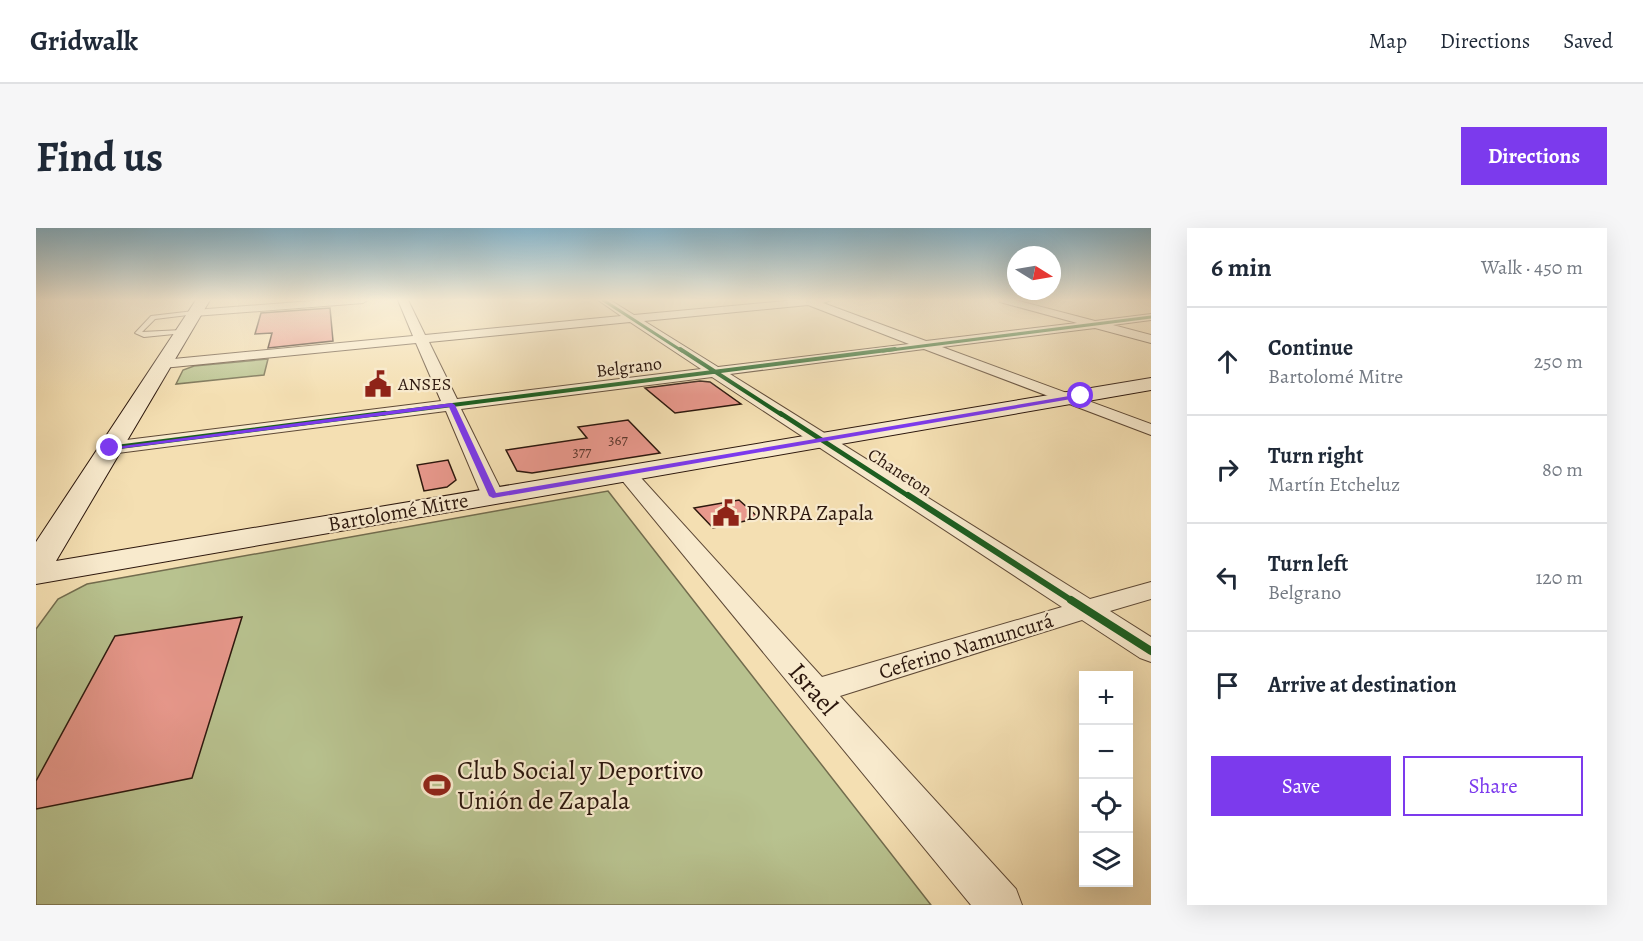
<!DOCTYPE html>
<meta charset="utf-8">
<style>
:root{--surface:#fff;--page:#f6f6f7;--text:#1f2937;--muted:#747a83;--line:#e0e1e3;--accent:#7c3aed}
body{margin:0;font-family:Alegreya,serif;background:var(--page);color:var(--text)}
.controls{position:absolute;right:18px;bottom:18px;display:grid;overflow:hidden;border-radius:0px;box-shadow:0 6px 24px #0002}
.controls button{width:54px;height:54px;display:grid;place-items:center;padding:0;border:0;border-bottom:2px solid var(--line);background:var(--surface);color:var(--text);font:30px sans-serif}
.compass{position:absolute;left:971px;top:18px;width:54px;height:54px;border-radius:50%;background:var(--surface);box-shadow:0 6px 24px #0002;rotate:101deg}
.stop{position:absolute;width:18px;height:18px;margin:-14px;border:4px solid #7c3aed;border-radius:50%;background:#fff}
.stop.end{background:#7c3aed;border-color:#fff;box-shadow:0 2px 6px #0008}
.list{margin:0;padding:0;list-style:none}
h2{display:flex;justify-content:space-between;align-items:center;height:78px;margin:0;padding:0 24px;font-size:26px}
h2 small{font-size:20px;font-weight:400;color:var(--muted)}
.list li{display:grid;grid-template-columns:39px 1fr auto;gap:18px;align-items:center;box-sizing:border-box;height:108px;padding:0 24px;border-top:2px solid var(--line)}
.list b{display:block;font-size:22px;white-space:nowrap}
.list p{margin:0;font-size:20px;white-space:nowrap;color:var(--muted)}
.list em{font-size:20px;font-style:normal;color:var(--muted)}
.actions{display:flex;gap:12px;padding:18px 24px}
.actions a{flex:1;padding:14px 0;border:2px solid var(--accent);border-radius:0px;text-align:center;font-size:21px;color:var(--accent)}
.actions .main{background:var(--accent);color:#fff}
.icon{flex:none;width:33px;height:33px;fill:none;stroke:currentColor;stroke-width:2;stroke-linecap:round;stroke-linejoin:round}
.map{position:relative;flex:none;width:1115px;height:677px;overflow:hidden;border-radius:0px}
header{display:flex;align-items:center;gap:36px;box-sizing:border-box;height:84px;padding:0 30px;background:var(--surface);border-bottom:2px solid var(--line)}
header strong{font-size:28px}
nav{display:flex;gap:33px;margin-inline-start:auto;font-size:21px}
.intro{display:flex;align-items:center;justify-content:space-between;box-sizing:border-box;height:144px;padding:0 36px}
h1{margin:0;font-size:42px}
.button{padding:15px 27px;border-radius:0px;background:var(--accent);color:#fff;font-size:21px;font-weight:700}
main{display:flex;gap:36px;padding:0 36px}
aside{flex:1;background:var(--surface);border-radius:0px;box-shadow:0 6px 24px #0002}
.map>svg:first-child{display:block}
.green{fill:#b8c28f;stroke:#726c4e;stroke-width:1.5}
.building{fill:#e8988c;stroke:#2c170d;stroke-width:1.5}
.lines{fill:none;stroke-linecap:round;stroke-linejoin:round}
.service-casing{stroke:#5e4936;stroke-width:2}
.minor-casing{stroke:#5e4936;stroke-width:2}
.secondary-casing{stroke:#2c170d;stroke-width:2}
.service{fill:#f8eacd;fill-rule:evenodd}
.minor{fill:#f8eacd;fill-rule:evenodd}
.secondary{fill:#f8eacd;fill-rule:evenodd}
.cycleway-far4-casing{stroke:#f8eacd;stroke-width:4.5}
.cycleway-far3-casing{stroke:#f8eacd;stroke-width:6}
.cycleway-far2-casing{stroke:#f8eacd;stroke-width:8}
.cycleway-far1-casing{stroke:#f8eacd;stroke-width:10}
.cycleway-casing{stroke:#f8eacd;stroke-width:11}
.cycleway-far4{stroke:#1b5e20;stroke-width:3}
.cycleway-far3{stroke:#1b5e20;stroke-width:4}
.cycleway-far2{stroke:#1b5e20;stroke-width:4.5}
.cycleway-far1{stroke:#1b5e20;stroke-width:6}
.cycleway{stroke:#1b5e20;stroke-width:8}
.route{fill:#7c3aed}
.labels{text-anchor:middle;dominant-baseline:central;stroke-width:4.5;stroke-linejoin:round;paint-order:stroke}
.far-number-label{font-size:15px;fill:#5b372d}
.far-street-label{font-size:18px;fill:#2c170d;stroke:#f8eacd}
.far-poi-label{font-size:18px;fill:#2c170d;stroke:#f8eacd;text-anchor:start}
.street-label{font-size:21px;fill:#2c170d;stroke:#f8eacd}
.poi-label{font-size:21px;fill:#2c170d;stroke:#f8eacd;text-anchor:start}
.near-street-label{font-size:26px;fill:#2c170d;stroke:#f8eacd}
.near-poi-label{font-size:26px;fill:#2c170d;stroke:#f8eacd;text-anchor:start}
</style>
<header>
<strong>Gridwalk</strong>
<nav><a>Map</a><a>Directions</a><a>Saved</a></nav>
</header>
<div class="intro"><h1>Find us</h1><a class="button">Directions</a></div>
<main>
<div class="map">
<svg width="1115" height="677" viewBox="0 0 1115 677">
<rect width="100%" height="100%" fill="#f4dfb2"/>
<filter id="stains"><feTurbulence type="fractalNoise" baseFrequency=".00333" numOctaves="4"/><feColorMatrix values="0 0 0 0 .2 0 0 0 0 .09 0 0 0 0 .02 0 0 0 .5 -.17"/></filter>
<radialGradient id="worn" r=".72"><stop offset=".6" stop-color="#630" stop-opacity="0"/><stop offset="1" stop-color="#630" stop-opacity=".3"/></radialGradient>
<path class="green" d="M232,131L228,147L140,156L147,142L158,138Z
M572,263L895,677H0V401L22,371L51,356Z"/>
<path class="building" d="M294,80L297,113L232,120L236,105L219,106L225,85Z
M664,153L674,154L705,176L639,185L609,160Z
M592,192L624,225L496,245L481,243L470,222L551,210L542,199Z
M412,232L420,252L411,259L388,263L381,237Z
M703,272L723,290L677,300L658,280Z
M206,389L156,550L0,581V553L79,408Z"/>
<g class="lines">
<defs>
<path id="service" d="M158,83L160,86L119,91L106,104L146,102L148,105L108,109L99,105L115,88Z"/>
<path id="minor" d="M289,72H332L327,75L158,88L152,85L158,82Z
M362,72H372L389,107L585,88L562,72H574L598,87L760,72H795L787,75L890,113L1041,95L964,74L963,72H979L1059,93L1115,86V92L1077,97L1115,107V115L1059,100L906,119L1115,196V207L888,121L694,146L1054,371L1115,354V371L1074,383L1115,409V434L1104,430L1046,392L804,468L980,661L986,677H935L580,245L583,241H597L786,449L1026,379L676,149L425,181L468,268L465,273L457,274L449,273L446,268L410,183L74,226L67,224L65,220L67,216L74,214L405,173L380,115L127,140L120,136L127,132L377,108ZM772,77L873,116L682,139L608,93ZM594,94L665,141L421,171L393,114Z"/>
<path id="secondary" d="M160,72H174L20,333L1115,150V162L0,356V314Z"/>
</defs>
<use href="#service" class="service-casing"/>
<use href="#minor" class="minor-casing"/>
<use href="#secondary" class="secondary-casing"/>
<use href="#service" class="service"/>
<use href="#minor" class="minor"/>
<use href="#secondary" class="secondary"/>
<defs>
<path id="cycleway-far4" d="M567,72L646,123
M847,123L1115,89"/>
<path id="cycleway-far3" d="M644,121L746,187
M337,187L859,121"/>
<path id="cycleway-far2" d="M744,185L874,269
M74,220L349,185"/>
<path id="cycleway-far1" d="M872,267L1038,374"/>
<path id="cycleway" d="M1035,372L1115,423"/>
</defs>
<use href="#cycleway-far4" class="cycleway-far4-casing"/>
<use href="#cycleway-far3" class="cycleway-far3-casing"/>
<use href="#cycleway-far2" class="cycleway-far2-casing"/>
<use href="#cycleway-far1" class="cycleway-far1-casing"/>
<use href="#cycleway" class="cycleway-casing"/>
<use href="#cycleway-far4" class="cycleway-far4"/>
<use href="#cycleway-far3" class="cycleway-far3"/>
<use href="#cycleway-far2" class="cycleway-far2"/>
<use href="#cycleway-far1" class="cycleway-far1"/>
<use href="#cycleway" class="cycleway"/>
</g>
<linearGradient id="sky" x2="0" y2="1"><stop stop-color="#89b8cf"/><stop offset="0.43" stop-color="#faf1dc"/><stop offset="1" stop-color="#faf1dc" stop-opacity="0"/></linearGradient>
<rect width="1115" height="167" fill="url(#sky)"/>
<path class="route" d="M1045,166L1047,169L457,270L453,268L413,179L74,222L71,220L416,175L419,177L460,265Z"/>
<defs>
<symbol id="civic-bare" viewBox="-9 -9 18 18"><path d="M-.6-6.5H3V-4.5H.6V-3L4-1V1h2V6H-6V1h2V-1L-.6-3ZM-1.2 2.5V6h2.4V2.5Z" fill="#8f2418" stroke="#f8eacd" stroke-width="2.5" paint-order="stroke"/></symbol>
<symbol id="stadium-bare" viewBox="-9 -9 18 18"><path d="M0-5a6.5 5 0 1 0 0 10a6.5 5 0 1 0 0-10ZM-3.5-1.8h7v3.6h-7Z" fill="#8f2418" stroke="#f8eacd" stroke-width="2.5" paint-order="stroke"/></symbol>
</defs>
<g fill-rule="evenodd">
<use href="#civic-bare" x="323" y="137" width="38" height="38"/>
<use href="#civic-bare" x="671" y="266" width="38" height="38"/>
<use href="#stadium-bare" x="382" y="538" width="38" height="38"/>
</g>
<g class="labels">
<g class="far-number-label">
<text x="582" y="212">367</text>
<text x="546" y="224">377</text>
</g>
<g class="far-street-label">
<text transform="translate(593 139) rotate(-7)">Belgrano</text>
<text transform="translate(864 244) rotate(33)">Chaneton</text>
</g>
<g class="far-poi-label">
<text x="362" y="156">ANSES</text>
</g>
<g class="street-label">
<text transform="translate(362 284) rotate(-10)">Bartolomé Mitre</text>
<text transform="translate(930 418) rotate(-17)">Ceferino Namuncurá</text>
</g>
<g class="poi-label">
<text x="710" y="285">DNRPA Zapala</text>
</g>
<g class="near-street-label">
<text transform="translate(777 461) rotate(49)">Israel</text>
</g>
<g class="near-poi-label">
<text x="421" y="542">Club Social y Deportivo<tspan x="421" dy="30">Unión de Zapala</tspan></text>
</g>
</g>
<rect width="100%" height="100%" filter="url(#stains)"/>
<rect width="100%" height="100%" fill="url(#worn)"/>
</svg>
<div class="controls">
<button>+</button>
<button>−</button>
<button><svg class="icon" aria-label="locate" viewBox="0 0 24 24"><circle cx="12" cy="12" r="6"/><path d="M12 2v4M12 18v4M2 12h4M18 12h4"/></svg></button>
<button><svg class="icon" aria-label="layers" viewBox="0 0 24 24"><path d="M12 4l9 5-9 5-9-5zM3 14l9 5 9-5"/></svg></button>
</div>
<svg class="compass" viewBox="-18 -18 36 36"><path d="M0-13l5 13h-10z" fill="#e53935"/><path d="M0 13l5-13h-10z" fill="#747a83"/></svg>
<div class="stop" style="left:1045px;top:168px"></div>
<div class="stop end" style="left:74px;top:220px"></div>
</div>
<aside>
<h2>6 min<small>Walk · 450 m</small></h2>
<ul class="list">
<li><svg class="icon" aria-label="ahead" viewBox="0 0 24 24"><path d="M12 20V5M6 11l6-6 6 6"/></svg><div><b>Continue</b><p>Bartolomé Mitre</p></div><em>250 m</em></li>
<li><svg class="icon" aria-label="right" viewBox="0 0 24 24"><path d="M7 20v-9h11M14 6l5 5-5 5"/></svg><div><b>Turn right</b><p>Martín Etcheluz</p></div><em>80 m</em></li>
<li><svg class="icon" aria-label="left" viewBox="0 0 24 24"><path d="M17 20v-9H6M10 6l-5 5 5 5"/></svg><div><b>Turn left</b><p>Belgrano</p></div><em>120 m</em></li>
<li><svg class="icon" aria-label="arrive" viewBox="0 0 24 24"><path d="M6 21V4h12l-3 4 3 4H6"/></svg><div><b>Arrive at destination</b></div></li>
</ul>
<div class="actions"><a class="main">Save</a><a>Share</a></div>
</aside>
</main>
